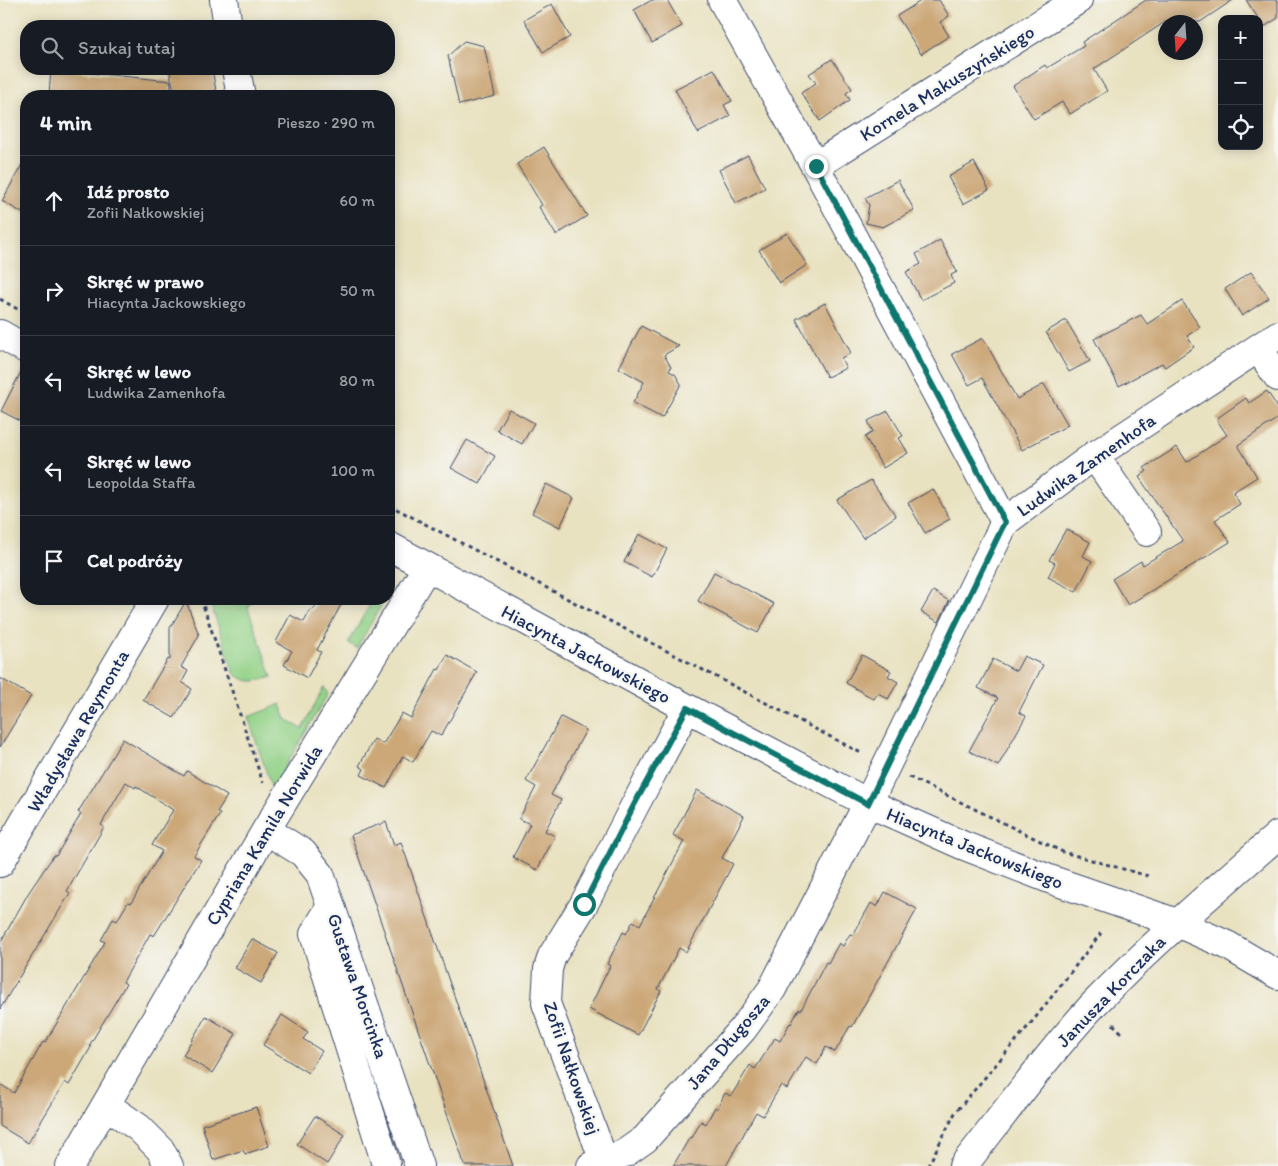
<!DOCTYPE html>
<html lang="pl">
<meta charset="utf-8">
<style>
:root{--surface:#171b24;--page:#242831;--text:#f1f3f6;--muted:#9ea1a6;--line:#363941}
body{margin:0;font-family:Itim,sans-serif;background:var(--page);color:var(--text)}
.controls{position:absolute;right:15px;top:15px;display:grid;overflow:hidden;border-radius:10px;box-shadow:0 2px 12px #0003}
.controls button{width:45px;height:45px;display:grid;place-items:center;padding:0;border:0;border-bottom:1px solid var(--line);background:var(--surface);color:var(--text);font:25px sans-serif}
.compass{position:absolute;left:1158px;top:15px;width:45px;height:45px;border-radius:50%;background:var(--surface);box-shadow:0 2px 12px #0003;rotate:197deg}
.stop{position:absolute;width:15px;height:15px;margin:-11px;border:4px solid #0f766e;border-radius:50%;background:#fff}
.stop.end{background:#0f766e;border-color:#fff;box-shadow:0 1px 5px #0008}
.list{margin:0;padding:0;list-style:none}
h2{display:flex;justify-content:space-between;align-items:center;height:65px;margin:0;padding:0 20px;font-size:21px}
h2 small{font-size:16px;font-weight:400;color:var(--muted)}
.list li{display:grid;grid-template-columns:32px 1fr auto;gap:15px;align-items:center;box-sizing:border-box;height:90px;padding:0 20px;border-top:1px solid var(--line)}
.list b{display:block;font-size:19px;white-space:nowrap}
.list p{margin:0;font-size:16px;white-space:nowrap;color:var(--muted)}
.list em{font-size:16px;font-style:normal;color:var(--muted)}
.icon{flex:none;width:28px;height:28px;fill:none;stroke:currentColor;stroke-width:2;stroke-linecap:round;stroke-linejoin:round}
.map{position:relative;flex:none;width:1278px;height:1166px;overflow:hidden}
.search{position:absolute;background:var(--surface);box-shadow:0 2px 12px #0003;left:20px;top:20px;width:375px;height:55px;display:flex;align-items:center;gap:12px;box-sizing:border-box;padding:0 18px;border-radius:20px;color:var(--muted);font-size:19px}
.panel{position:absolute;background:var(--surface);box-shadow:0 2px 12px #0003;left:20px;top:90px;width:375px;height:515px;border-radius:20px}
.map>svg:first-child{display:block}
.green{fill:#93d187;stroke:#578072}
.building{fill:#cca879}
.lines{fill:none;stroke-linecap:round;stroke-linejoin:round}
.minor-casing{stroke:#3a4a6d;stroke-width:30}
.path{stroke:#3a4a6d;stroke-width:3;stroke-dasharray:4 4;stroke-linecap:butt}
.minor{stroke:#fff;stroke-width:28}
.route{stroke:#0f766e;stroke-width:6}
.labels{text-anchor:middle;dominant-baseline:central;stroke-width:4.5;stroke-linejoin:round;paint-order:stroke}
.street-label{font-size:19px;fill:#1b2f5e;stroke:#f6f6f2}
</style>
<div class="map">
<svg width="1278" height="1166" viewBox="0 0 1278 1166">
<rect width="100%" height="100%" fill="#f6f6f2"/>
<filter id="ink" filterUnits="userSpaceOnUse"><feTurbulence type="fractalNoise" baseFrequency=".02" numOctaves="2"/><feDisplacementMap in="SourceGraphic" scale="10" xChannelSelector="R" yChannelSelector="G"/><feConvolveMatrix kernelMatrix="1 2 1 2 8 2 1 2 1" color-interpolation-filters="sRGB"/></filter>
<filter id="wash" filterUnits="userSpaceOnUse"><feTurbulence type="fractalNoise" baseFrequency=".0096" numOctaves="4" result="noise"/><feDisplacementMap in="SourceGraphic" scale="20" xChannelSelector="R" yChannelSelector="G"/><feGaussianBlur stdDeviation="1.12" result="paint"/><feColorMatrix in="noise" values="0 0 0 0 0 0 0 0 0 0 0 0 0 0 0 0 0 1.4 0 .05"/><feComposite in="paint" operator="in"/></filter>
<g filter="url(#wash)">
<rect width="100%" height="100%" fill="#e9e2c1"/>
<path class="green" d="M209,599H253L248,608L272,677C256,682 247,684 234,673Z
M373,599H385L357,648L348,643Z
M324,687L328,694L272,789L248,717L281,704L286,719L302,729Z"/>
<g id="blocks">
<path class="building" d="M652,0H667L682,26L652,43L634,10Z
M922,0H939L949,16L940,22L949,36L921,54L897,16Z
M1146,0H1233L1200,22H1165L1094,69L1107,91L1070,114L1062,102L1034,119L1013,86L1045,65L1047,68L1084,46L1082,42Z
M1246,0H1278V18L1264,27Z
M552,4L570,37L543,52L524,20Z
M464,41L484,46L495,96L459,105L448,56Z
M832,59L852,89L846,93L850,100L820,121L801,93L816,83L809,74Z
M51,69L171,81L170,96H74L49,94Z
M169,69H212L217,96H175Z
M714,69L732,101L724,105L730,116L698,133L675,89Z
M544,147L587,216L556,235L539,207L542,205L517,164Z
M748,155L765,188L736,203L719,170Z
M26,157V215L2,201Z
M974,162L989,190L963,204L948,177Z
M898,180L914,210L883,227L866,223L869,205L865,198Z
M787,233L807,265L779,283L759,250Z
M940,240L957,272L951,275L954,283L921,300L906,272L921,264L916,254Z
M1251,272L1269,298L1242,316L1225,289Z
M1182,301L1200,327L1187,336L1194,347L1165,367L1162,363L1119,386L1094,339L1141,315L1147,324Z
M825,303L851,353L841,358L846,368L827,377L796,319Z
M1066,320L1090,361L1069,372L1046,332Z
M641,326L679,346L664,355L671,367L669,371L675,374L681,384L662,418L633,403L644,382L619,368Z
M983,338L1017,399L1044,384L1068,425L1022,450L982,378L969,385L952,354Z
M25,364L26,365V424L1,411Z
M1267,391L1278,408V418L1238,445L1257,477L1233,492L1240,504L1215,520L1230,542L1128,605L1112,579L1141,561L1143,565L1183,541L1139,477L1147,471L1144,468L1177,447L1187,462L1227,435L1216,419L1246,398L1249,403Z
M509,409L534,423L522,444L497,430Z
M888,411L903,436L899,438L908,453L883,468L865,437L873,432L868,421Z
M467,440L495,456L480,484L451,468Z
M871,480L896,516L863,538L837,500Z
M546,484L574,498L560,527L532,513Z
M933,489L950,519L925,533L908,503Z
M1066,529L1090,542L1083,556L1092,561L1076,592L1048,577L1055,563L1049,560Z
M639,534L667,549L652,577L624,562Z
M714,572L774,604L758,633L698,601Z
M933,591L949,601L939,622L921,612Z
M319,599H344L317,650L321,652L307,678L284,665L292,651L276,642L290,615L304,622L310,611L314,609Z
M186,601L199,635L181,667L188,671L182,682L192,689L174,718L143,700L168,659L170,660V628Z
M447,655L477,672L441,736L431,731L413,762L403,756L386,788L361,775L364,769L359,766L374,739L383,744L402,713L411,718L437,669L439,670Z
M862,655L891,671L888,676L898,682L888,699L878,693L874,699L846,683Z
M1024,656L1043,665L1019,712L1026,716L998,766L969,751L998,698L978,688L993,659L1016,671Z
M0,678L31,696L0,747Z
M561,717L586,730L551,795L561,800L545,831L555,836L537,870L513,857L530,824L519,819L536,787L526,781Z
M123,739L184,776L187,771L227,796L217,812L220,814L194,856L201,860L154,936L150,934L123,982L126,984L89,1046L91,1047L69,1085L65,1082L28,1143L0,1126V1084L14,1093L43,1042L45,1043L105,942L101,940L113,919L117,921L128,902L131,903L162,851L152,845L173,810L136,786L135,788L126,782L101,825L104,827L67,891L70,893L0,1009V943L29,892L54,855L56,856L81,814L78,812Z
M697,790L744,816L722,858L733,864L686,952L679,948L658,989L661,991L638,1035L589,1009L610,966L607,964L623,932L626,934L633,921L640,925L684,841L673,835Z
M386,822L394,845L401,842L513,1166H465L351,835Z
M885,892L917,909L852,1027L850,1026L835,1052L826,1047L817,1064L806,1057L787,1089L781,1085L763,1116L756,1112L726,1166H673L690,1137L692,1138L701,1121L706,1124L715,1107L717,1109L725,1093L731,1096L750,1065L755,1069L775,1038L780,1041L790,1023L791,1024L799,1009L801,1010L826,962L828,963L839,943L843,946L850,934L853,935L871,903L877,907Z
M252,939L278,953L261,983L235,968Z
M282,1015L308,1032L303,1039L322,1051L308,1073L263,1045Z
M206,1016L236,1034L212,1073L183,1055Z
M256,1107L269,1146L245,1154L243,1150L213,1160L202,1125Z
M315,1116L345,1135L327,1164L297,1144Z"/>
</g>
</g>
<g filter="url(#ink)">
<use href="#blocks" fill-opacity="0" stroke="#3a4a6d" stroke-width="1"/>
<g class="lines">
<defs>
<path id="minor" d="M224,0L228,26
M722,0L815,166L1005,522
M236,69L241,96
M815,166L1078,0
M0,334L26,349
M1258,348L1278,377
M1094,455L1147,532
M389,546L687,708L868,803L962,845L1052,880L1177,923L1227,945L1278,975
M266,830L303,853L320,874L419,1166
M0,863L155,599
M331,906L314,934L386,1164
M106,1105L139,1128L160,1149L169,1166
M604,1161L546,1003L548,969L552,956L584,904L635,805L687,708
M70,1166L266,830L427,567
M591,1166L625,1153L645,1139L743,1029L772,989L868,803L1005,522L1088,460L1278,335
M963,1166C1006,1112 1047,1055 1094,1004C1152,944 1215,890 1278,835"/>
</defs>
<use href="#minor" class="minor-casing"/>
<path class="path" d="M0,299L26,314
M389,505L863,754
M201,599L263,783
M909,777L1063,852L1148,876
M1113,1024L1123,1034
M928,1166L955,1113L1036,1017L1101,933"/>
<use href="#minor" class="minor"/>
</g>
</g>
<g class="lines" filter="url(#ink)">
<path class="route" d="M584,904L634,805L687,708L868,804L1005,522L816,166"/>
</g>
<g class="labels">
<g class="street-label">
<text transform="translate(947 83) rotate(-32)">Kornela Makuszyńskiego</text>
<text transform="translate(1086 465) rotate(-35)">Ludwika Zamenhofa</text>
<text transform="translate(586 654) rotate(28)">Hiacynta Jackowskiego</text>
<text transform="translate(78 731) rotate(-60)">Władysława Reymonta</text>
<text transform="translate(264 835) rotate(-59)">Cypriana Kamila Norwida</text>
<text transform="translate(975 848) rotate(22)">Hiacynta Jackowskiego</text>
<text transform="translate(358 986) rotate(71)">Gustawa Morcinka</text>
<text transform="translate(1111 991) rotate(-46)">Janusza Korczaka</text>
<text transform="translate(728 1042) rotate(-50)">Jana Długosza</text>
<text transform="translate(572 1068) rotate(71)">Zofii Nałkowskiej</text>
</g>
</g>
</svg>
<div class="controls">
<button>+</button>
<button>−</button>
<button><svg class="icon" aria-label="locate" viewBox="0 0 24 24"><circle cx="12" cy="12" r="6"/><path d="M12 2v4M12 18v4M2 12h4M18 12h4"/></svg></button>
</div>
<svg class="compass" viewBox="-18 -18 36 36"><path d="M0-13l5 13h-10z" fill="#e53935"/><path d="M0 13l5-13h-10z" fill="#9ea1a6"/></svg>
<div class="stop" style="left:584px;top:904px"></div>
<div class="stop end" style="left:816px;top:166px"></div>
<div class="search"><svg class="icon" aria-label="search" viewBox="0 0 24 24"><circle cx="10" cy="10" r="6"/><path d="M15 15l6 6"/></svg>Szukaj tutaj</div>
<section class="panel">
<h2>4 min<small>Pieszo · 290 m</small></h2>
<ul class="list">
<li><svg class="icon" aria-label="ahead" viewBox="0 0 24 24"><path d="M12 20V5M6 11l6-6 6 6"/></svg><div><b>Idź prosto</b><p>Zofii Nałkowskiej</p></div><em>60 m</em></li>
<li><svg class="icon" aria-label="right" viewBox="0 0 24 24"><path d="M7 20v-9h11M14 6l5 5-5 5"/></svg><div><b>Skręć w prawo</b><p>Hiacynta Jackowskiego</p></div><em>50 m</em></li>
<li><svg class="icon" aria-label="left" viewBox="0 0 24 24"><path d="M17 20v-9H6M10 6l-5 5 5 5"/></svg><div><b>Skręć w lewo</b><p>Ludwika Zamenhofa</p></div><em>80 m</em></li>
<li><svg class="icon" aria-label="left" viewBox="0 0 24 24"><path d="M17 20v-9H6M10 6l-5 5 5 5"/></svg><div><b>Skręć w lewo</b><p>Leopolda Staffa</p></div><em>100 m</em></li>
<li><svg class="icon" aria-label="arrive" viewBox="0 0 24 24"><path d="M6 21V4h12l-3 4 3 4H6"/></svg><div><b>Cel podróży</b></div></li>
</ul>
</section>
</div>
